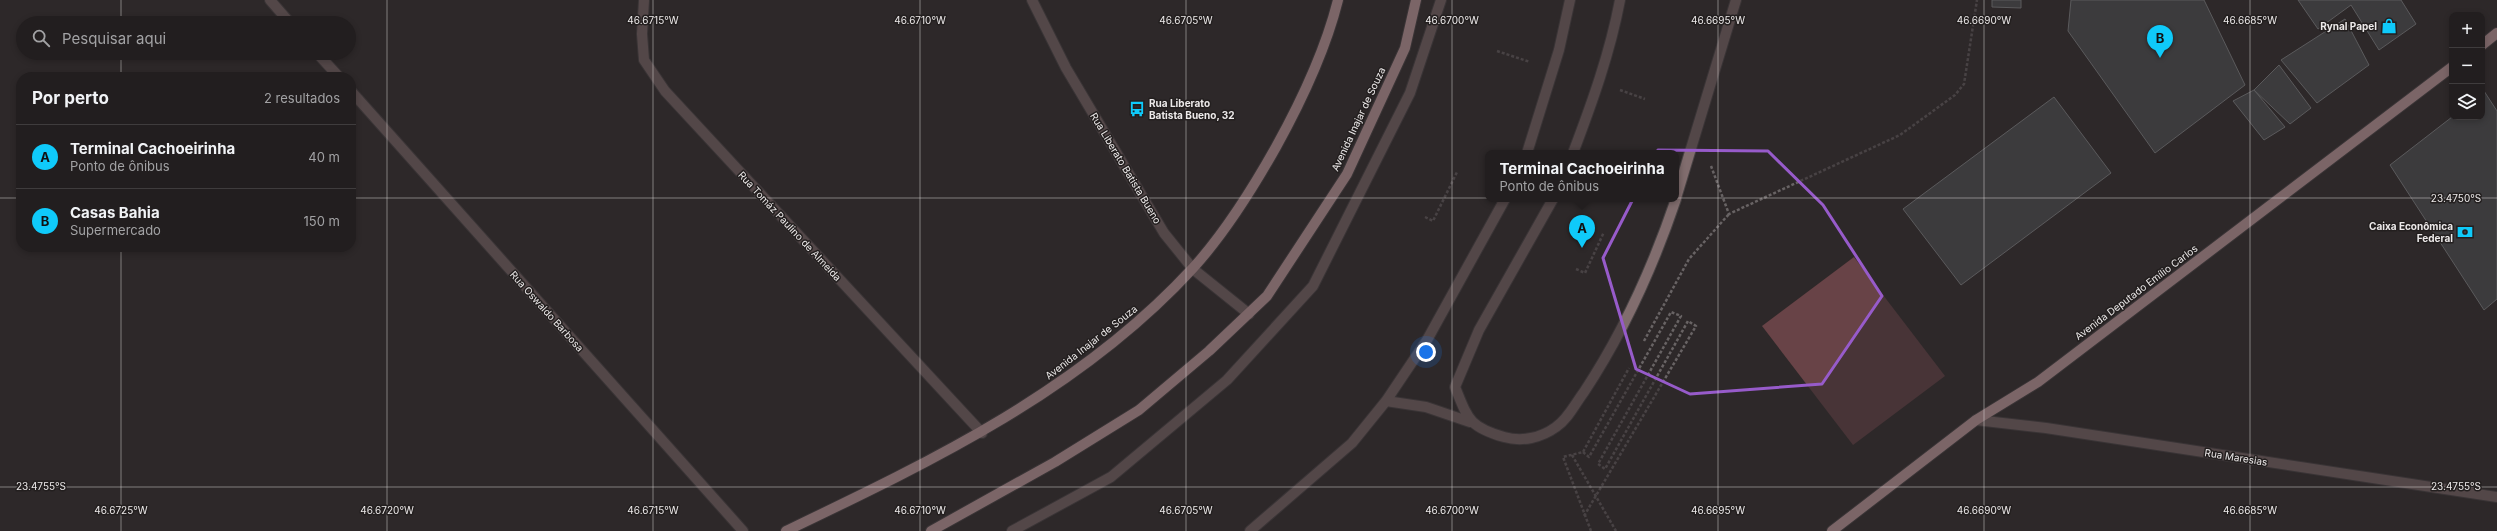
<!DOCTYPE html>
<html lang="pt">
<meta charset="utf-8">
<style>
:root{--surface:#221e1f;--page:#2a2728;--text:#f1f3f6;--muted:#a2a2a4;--line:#3f3c3d;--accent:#0fcafa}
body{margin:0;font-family:Inter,sans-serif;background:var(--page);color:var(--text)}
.controls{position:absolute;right:12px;top:12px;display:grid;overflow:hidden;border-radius:8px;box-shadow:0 2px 6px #0003}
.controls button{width:36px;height:36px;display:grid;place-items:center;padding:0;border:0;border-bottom:1px solid var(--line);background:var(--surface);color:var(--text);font:20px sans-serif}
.you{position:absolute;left:1426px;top:352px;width:14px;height:14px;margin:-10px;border:3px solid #fff;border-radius:50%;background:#1a73e8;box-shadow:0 0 0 6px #1a73e833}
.badge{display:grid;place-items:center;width:26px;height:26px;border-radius:50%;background:var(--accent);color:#111;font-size:13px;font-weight:700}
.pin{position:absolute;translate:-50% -33px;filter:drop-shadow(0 1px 2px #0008)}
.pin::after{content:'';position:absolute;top:21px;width:14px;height:12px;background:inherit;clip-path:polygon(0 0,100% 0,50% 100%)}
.popup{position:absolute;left:1485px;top:150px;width:194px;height:52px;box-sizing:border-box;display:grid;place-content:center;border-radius:8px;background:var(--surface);filter:drop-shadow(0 1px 3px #0005);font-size:13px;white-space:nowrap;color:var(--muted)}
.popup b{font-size:15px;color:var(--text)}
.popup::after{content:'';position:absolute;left:50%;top:100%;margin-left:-8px;border:8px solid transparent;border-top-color:var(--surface)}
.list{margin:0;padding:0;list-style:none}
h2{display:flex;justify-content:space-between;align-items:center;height:52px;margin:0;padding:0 16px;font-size:17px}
h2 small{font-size:13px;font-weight:400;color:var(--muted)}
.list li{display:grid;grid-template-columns:26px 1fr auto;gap:12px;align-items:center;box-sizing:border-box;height:64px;padding:0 16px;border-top:1px solid var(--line)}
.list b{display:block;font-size:15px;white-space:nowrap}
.list p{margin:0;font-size:13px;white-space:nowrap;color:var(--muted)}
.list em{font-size:13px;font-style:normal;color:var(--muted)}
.icon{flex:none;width:22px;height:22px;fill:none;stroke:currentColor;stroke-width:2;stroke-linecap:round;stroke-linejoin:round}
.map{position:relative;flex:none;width:2497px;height:531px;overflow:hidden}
.search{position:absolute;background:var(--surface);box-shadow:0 2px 6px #0003;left:16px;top:16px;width:340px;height:44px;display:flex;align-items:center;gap:10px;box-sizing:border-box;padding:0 14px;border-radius:22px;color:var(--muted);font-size:15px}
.panel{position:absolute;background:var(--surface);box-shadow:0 2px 6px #0003;left:16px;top:72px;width:340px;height:180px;border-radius:16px}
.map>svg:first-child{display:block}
.grass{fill:#684347}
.building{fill:#4e5355;stroke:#919698}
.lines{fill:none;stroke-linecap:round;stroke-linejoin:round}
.minor-casing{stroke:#484344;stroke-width:12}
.major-casing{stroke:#484344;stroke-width:12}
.path{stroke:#686364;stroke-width:2.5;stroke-dasharray:3 2;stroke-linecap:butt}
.minor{stroke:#816d6e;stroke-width:10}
.major{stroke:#daafb2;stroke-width:10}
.path-bridge{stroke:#686364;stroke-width:2.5;stroke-dasharray:3 2;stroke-linecap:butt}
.marked{fill:none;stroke:#975bca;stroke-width:3;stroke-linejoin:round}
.ticks{fill:none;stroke:#ece9e9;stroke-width:1;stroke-opacity:0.45}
.labels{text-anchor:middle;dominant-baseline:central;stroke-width:3;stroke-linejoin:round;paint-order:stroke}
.poi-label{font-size:10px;font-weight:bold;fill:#ece9e9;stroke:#231f1f;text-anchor:end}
.street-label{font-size:10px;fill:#ece9e9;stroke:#231f1f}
.ticks-label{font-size:10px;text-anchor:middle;fill:#ece9e9;stroke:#231f1f;stroke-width:3;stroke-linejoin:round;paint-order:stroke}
</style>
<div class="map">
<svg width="2497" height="531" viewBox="0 0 2497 531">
<rect width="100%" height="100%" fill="#2d2829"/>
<path class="grass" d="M1854,257L1945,376L1853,445L1762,326Z"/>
<path class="building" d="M1992,0H2021V8L1992,7Z
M2071,0H2204L2245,85L2155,153L2068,31Z
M2298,0H2401L2416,24L2379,50L2351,5L2318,29Z
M2345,19L2369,65L2317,103L2281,60Z
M2279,65L2311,108L2290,124L2254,90Z
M2254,90L2285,127L2264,140L2233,101Z
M2484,91L2497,111V299L2484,310L2390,165L2452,117H2482V93Z
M2054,97L2111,173L1961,285L1903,209Z"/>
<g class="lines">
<defs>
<path id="minor" d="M270,0L290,23
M644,0L642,34L644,60L665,91L982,433
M1032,0L1066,68L1164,233L1193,269L1249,314
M317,53L339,77
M351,91L743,531
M1527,153L1559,50L1570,0
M1573,153C1592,103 1610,53 1620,0
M1676,198L1736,0
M1553,199L1479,330L1455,387C1468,419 1469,427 1504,437C1522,442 1541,438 1556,427C1568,419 1575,404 1584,392C1623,333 1653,267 1676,199
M1386,401L1426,407L1470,422
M1976,420L2046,428L2497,497
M1012,531L1111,477L1227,380L1313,286L1410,93L1441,0
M1250,531L1352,443L1386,401L1427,340L1505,199"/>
<path id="major" d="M2482,45L2497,33
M786,531C932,461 1081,390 1193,268C1225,233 1253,188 1276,147C1302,100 1325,52 1338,0
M931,531L1055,462L1139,410L1209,351L1267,296L1347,174L1405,48L1416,0
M1832,531L1976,420L2038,382L2452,67"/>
</defs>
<use href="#minor" class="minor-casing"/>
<use href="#major" class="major-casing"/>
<path class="path" d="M1497,51L1530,62
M1620,90L1645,99
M1711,166L1729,214L1900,135L1955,95L1964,84L1977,0
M1425,217L1433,221L1457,172
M1576,269L1585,273L1604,232
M1644,341L1689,259L1729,214
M1572,455L1616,531
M1591,531L1563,457L1583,452L1629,368"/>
<use href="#minor" class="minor"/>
<use href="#major" class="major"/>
<path class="path-bridge" d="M1583,452L1589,457L1671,312L1681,316L1598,464L1605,469L1688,321L1696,326L1584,516"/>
</g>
<path d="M0 0H2497V531H0ZM1658,150L1768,151L1823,205L1882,296L1822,384L1690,394L1636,369L1603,258Z" fill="#2d2829" fill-opacity=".55" fill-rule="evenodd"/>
<path class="marked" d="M1658,150L1768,151L1823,205L1882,296L1822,384L1690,394L1636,369L1603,258Z"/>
<path class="ticks" d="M121,0V23M387,0V531M653,0V531M920,0V531M1186,0V531M1452,0V531M1718,0V531M1984,0V531M2250,0V531M121,53V77M0,198H21M351,198H2497M121,247V531M0,487H2497"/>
<defs>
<symbol id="shop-bare" viewBox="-9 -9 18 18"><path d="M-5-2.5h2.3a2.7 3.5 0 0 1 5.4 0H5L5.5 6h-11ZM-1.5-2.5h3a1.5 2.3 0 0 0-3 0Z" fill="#0fcafa" stroke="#231f1f" stroke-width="2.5" paint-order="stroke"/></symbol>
<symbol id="bus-bare" viewBox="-9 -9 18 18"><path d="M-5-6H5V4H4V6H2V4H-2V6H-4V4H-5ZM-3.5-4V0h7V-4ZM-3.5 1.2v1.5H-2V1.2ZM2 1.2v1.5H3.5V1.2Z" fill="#0fcafa" stroke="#231f1f" stroke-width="2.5" paint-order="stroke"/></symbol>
<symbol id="bank-bare" viewBox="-9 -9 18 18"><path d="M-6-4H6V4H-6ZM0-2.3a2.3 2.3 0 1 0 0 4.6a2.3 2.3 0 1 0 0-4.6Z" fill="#0fcafa" stroke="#231f1f" stroke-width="2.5" paint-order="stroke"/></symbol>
</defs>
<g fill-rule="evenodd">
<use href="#shop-bare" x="2378" y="15" width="22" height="22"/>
<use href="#bus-bare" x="1126" y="98" width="22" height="22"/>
<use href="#bank-bare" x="2454" y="221" width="22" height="22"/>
</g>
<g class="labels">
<g class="poi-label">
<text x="2377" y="26">Rynal Papel</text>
<text x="1149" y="103" text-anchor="start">Rua Liberato<tspan x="1149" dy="12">Batista Bueno, 32</tspan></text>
<text x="2453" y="226">Caixa Econômica<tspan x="2453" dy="12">Federal</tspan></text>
</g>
<g class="street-label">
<text transform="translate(1358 119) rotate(-65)">Avenida Inajar de Souza</text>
<text transform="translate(1126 168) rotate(59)">Rua Liberato Batista Bueno</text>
<text transform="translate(790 226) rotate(47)">Rua Tomáz Paulino de Almeida</text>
<text transform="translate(2136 292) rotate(-37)">Avenida Deputado Emílio Carlos</text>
<text transform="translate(547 311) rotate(48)">Rua Oswaldo Barbosa</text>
<text transform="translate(1091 342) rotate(-38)">Avenida Inajar de Souza</text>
<text transform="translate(2236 457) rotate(9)">Rua Maresias</text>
</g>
</g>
<g class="ticks-label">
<text x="653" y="24">46.6715°W</text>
<text x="920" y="24">46.6710°W</text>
<text x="1186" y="24">46.6705°W</text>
<text x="1452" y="24">46.6700°W</text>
<text x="1718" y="24">46.6695°W</text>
<text x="1984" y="24">46.6690°W</text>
<text x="2250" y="24">46.6685°W</text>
<text x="2456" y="202">23.4750°S</text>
<text x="41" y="490">23.4755°S</text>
<text x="2456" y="490">23.4755°S</text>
<text x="121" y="514">46.6725°W</text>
<text x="387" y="514">46.6720°W</text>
<text x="653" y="514">46.6715°W</text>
<text x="920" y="514">46.6710°W</text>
<text x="1186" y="514">46.6705°W</text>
<text x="1452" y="514">46.6700°W</text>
<text x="1718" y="514">46.6695°W</text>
<text x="1984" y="514">46.6690°W</text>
<text x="2250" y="514">46.6685°W</text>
</g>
</svg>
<div class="controls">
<button>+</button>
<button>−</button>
<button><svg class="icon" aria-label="layers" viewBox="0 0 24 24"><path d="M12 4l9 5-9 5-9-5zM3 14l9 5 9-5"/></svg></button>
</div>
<div class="you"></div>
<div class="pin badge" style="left:1582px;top:248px">A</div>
<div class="popup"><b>Terminal Cachoeirinha</b>Ponto de ônibus</div>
<div class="pin badge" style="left:2160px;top:58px">B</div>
<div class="search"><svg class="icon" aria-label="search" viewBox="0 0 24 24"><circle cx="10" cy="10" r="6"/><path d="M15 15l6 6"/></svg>Pesquisar aqui</div>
<section class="panel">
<h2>Por perto<small>2 resultados</small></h2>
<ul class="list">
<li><span class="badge">A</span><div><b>Terminal Cachoeirinha</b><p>Ponto de ônibus</p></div><em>40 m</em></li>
<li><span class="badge">B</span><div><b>Casas Bahia</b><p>Supermercado</p></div><em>150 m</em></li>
</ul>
</section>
</div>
